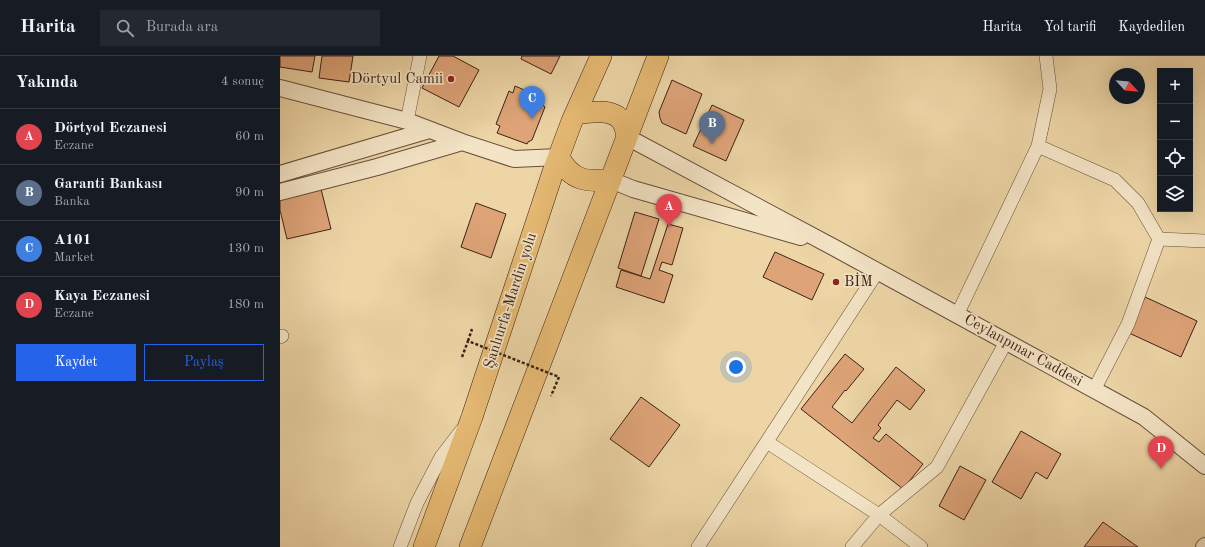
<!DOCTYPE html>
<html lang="tr">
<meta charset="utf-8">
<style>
:root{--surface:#171b24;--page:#242831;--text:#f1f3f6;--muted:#9ea1a6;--line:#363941;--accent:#2563eb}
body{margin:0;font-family:"Old Standard TT",serif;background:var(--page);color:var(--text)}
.controls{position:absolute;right:12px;top:12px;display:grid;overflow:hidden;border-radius:0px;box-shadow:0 4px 16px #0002}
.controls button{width:36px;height:36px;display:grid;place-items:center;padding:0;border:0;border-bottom:1px solid var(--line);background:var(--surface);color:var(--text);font:20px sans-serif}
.compass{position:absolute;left:829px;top:12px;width:36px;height:36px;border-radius:50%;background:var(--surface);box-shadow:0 4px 16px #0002;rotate:116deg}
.you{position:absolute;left:456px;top:311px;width:14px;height:14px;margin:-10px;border:3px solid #fff;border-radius:50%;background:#1a73e8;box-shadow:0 0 0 6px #1a73e833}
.badge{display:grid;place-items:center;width:26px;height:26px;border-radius:50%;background:var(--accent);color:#fff;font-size:13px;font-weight:700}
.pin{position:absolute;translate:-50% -33px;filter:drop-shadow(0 1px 2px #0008)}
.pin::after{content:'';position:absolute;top:21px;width:14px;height:12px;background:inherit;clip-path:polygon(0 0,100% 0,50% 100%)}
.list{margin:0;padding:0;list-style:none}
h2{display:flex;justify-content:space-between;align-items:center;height:52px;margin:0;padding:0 16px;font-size:17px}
h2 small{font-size:13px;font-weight:400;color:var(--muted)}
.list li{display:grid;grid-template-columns:26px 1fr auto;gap:12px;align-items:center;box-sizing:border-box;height:56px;padding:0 16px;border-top:1px solid var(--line)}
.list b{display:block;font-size:15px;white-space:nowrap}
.list p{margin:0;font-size:13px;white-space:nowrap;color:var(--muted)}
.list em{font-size:13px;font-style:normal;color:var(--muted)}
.actions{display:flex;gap:8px;padding:12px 16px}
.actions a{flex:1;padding:9px 0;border:1px solid var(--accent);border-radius:0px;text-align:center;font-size:14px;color:var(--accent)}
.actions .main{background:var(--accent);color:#fff}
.icon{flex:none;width:22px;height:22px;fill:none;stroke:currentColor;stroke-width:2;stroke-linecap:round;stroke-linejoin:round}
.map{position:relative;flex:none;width:925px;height:491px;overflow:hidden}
header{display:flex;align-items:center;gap:24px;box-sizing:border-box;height:56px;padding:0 20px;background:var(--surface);border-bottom:1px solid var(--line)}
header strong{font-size:19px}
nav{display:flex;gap:22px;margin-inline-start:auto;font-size:14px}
.search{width:280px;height:36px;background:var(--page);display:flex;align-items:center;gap:10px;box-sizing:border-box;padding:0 14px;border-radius:0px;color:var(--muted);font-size:15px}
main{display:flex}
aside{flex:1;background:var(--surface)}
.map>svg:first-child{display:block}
.building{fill:#dea478;stroke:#3c2218}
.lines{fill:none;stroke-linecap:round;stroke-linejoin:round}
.minor-casing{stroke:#684f3c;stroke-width:14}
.tertiary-casing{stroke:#684f3c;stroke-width:18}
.trunk-casing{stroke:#3c2218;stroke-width:22}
.path{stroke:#3c2218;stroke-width:2.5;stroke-dasharray:3 2;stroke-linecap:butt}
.minor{stroke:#f3e4c5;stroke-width:13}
.tertiary{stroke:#f3e4c5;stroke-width:16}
.trunk{stroke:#e6ba73;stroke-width:21}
.path-bridge{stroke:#3c2218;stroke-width:2.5;stroke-dasharray:3 2;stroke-linecap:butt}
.poi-dot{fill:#8f2418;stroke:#f3e4c5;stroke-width:1.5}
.labels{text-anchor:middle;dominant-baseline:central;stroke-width:3.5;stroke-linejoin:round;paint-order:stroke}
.poi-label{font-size:15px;fill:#3c2218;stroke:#f3e4c5;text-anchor:end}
.street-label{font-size:15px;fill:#3c2218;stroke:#f3e4c5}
</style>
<header>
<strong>Harita</strong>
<div class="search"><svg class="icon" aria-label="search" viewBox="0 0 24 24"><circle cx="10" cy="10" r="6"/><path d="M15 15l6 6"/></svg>Burada ara</div>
<nav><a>Harita</a><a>Yol tarifi</a><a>Kaydedilen</a></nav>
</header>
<main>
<aside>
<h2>Yakında<small>4 sonuç</small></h2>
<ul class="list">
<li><span class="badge" style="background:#e0444e">A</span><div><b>Dörtyol Eczanesi</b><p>Eczane</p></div><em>60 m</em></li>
<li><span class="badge" style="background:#5c6f8a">B</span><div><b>Garanti Bankası</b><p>Banka</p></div><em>90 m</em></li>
<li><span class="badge" style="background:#3f7fe0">C</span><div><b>A101</b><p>Market</p></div><em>130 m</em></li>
<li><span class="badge" style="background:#e0444e">D</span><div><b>Kaya Eczanesi</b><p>Eczane</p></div><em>180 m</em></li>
</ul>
<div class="actions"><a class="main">Kaydet</a><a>Paylaş</a></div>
</aside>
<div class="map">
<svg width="925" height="491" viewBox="0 0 925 491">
<rect width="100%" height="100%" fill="#edd5a6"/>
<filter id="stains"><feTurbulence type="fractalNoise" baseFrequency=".005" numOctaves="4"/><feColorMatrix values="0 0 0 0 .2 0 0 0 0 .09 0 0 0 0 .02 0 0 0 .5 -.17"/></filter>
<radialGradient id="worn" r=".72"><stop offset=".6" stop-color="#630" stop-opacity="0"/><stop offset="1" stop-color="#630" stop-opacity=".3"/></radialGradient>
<path class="building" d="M0,0H35L32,16L0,11Z
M42,0H73L69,26L39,22Z
M159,0H173L199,14L179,51L142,32Z
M242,0H280L271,18L241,3Z
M392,24L422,38L406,78L382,67L380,62L379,56Z
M235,30L256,39L257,45L262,48L265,51L252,84L248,86L247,88L217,77L220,70L216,68L229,35L233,37Z
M432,49L464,64L446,105L413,90Z
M41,133L51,173L7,183L0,154V143Z
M196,147L226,158L211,202L181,191Z
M355,156L379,163L361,220L338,212Z
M388,168L403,172L392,209L382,206L379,214L393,219L384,247L336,231L341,214L370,223Z
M495,196L544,218L532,244L483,221Z
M865,241L917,265L901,301L849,277Z
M565,298L584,313L566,335L565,334L552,351L572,367L616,311L645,334L630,354L617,344L598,369L601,372L593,382L599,386L606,378L643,408L623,433L521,353Z
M361,341L400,369L369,411L330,383Z
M741,375L781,398L767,423L756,416L741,443L712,426Z
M680,410L706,424L684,464L659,450Z
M823,466L858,491H804Z"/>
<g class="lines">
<defs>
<path id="minor" d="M127,65L140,0
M758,90L835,124L858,147L879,183
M879,183L925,185
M677,259L758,90L770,33L766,0
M0,281L2,280
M814,334L848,268L879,183
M487,386L599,459L641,491
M120,491L137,447L161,401L181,375
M418,491L598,215
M572,491L599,459L657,411L726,286"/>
<path id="tertiary" d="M0,32L127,65L182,86L234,103L279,101
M347,81L553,191L864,361L925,410
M0,118L149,74
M331,124L353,133L521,181
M0,136L97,111L182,86
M924,491L925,490"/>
<path id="trunk" d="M295,58C310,56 337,51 344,69C346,73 346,77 347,81
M279,101C291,125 307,126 331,124
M144,491L192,361L274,113L292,65L321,0
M190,491L378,0"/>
</defs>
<use href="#minor" class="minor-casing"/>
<use href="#tertiary" class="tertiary-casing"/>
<use href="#trunk" class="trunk-casing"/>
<path class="path" d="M188,285L192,273"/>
<use href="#minor" class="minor"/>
<use href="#tertiary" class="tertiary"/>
<use href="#trunk" class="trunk"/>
<path class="path-bridge" d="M182,301L188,285L279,321L271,340"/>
</g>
<g class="poi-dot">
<circle cx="171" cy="23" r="4"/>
<circle cx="556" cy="226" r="4"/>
</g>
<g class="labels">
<g class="poi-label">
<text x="163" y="23">Dörtyul Camii</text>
<text x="564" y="226" text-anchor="start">BİM</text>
</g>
<g class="street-label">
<text transform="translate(231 245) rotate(-72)">Şanlıurfa-Mardin yolu</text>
<text transform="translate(743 295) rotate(29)">Ceylanpınar Caddesi</text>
</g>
</g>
<rect width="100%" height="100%" filter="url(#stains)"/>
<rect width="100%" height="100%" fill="url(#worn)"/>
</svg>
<div class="controls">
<button>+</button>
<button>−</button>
<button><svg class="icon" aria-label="locate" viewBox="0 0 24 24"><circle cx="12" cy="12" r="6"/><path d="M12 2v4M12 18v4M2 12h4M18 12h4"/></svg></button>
<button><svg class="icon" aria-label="layers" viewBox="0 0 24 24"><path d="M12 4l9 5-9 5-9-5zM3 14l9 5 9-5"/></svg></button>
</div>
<svg class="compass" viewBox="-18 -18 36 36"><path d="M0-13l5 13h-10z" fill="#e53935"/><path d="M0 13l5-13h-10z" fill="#9ea1a6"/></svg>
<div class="you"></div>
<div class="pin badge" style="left:389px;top:171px;background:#e0444e">A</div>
<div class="pin badge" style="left:432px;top:88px;background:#5c6f8a">B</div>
<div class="pin badge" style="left:252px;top:63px;background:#3f7fe0">C</div>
<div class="pin badge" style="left:881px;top:413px;background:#e0444e">D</div>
</div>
</main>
